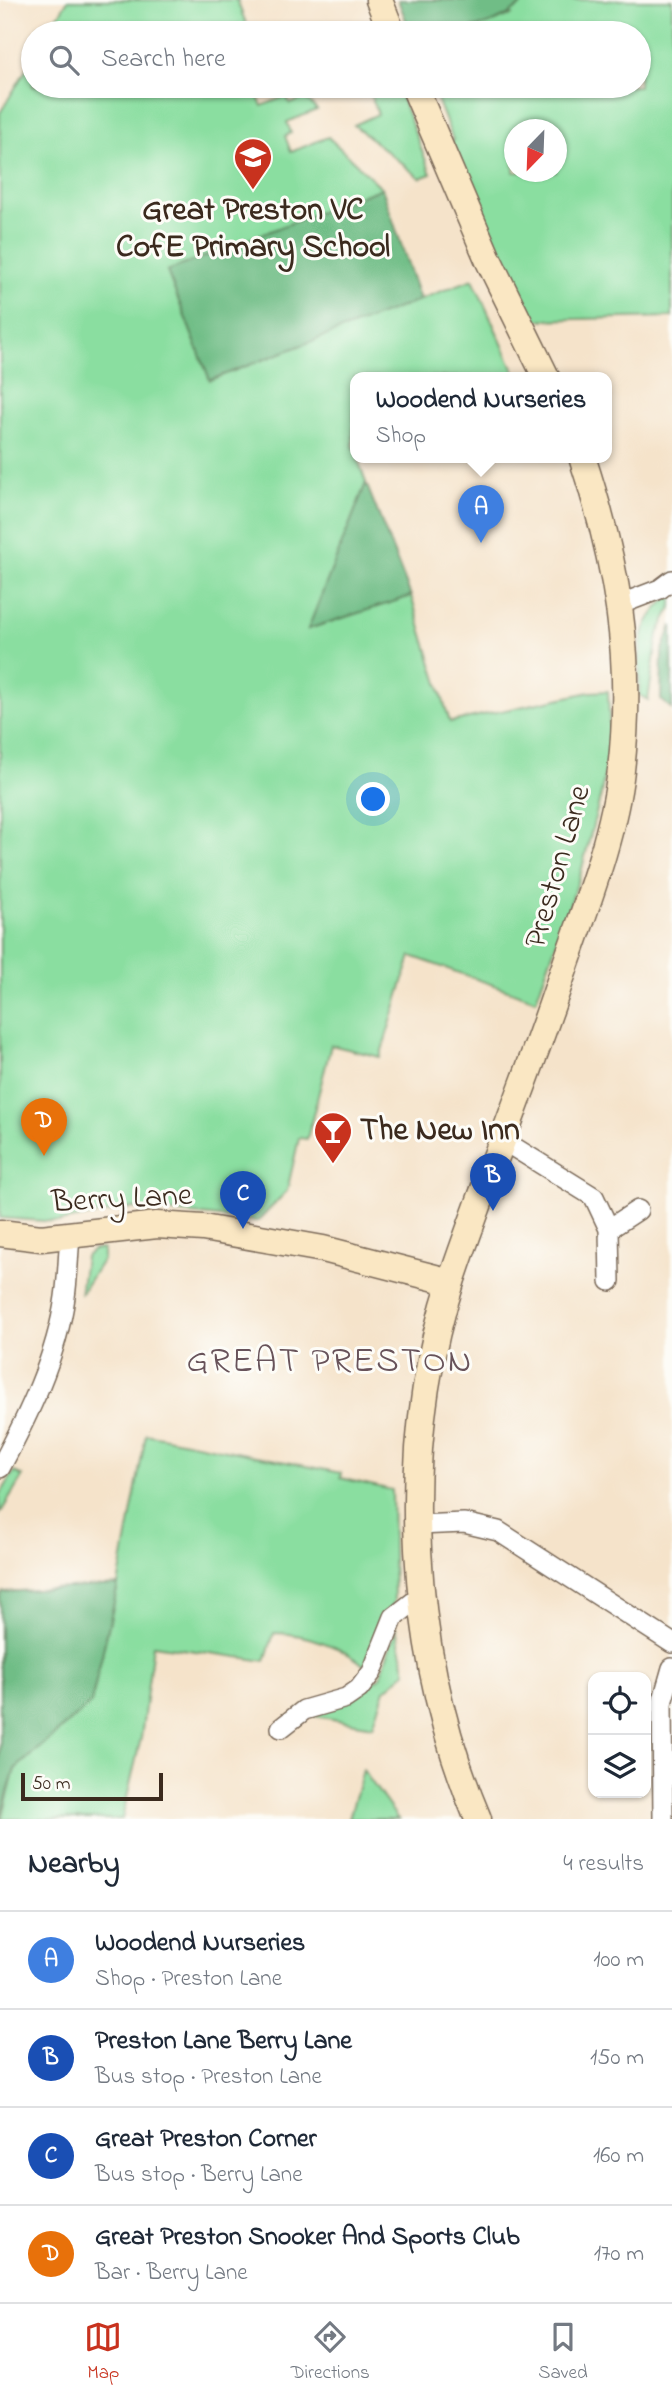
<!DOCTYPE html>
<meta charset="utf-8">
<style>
:root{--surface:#fff;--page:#f2f2f3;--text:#1f2937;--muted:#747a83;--line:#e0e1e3;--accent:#c8321e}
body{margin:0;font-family:"Indie Flower",sans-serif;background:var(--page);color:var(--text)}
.controls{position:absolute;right:21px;bottom:21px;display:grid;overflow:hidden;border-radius:14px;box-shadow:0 2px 5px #0004}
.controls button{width:63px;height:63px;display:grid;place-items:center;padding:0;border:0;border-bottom:2px solid var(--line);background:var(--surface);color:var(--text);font:35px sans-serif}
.compass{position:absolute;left:504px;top:119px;width:63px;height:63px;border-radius:50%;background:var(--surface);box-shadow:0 2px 5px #0004;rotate:203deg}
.scale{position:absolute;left:21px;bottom:18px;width:142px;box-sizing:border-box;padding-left:7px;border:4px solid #3b2a1e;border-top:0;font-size:19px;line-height:24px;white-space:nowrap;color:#3b2a1e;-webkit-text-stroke:5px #fdfcf7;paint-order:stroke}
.you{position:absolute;left:374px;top:800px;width:24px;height:24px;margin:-18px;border:5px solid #fff;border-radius:50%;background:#1a73e8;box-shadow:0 0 0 10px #1a73e833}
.badge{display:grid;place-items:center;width:46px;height:46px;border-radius:50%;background:var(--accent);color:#fff;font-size:23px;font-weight:700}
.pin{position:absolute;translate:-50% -58px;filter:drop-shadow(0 2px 4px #0008)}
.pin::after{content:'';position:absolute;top:37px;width:24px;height:21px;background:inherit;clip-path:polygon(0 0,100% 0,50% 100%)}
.popup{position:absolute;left:350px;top:372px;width:262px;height:91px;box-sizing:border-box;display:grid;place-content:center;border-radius:14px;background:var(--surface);filter:drop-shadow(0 2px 5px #0005);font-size:23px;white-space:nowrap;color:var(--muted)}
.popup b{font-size:26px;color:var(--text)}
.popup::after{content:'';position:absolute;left:50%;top:100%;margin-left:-14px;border:14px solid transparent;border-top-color:var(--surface)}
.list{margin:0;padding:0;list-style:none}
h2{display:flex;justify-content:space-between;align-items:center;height:91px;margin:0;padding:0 28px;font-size:30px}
h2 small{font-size:23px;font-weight:400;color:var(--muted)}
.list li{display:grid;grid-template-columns:46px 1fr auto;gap:21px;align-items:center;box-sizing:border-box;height:98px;padding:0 28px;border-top:2px solid var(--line)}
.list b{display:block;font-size:26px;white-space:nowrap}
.list p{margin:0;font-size:23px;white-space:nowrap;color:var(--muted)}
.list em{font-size:23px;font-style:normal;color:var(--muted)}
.icon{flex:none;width:38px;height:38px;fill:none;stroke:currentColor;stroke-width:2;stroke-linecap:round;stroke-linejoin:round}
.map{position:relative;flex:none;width:672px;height:1819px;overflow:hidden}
.search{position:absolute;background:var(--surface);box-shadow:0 2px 5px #0004;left:21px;right:21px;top:21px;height:77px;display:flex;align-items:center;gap:18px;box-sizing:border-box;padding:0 24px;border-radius:38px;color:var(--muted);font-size:26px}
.sheet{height:483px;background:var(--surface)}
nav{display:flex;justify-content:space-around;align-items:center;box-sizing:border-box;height:98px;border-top:2px solid var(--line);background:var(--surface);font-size:19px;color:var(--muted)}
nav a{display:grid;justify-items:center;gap:4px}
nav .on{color:var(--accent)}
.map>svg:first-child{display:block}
.green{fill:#8adea0;stroke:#62845f;stroke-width:2;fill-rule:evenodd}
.forest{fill:#6fbd86;stroke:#557452;stroke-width:2}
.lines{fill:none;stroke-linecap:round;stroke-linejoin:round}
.street-casing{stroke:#7c6b5a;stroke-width:22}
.secondary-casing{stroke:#7c6b5a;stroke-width:29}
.street{stroke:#fff;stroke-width:19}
.secondary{stroke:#fae7c3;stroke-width:26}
.labels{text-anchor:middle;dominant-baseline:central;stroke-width:6;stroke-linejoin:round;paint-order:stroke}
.poi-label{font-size:32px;font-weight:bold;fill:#3b2a1e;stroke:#fdfcf7}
.street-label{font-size:32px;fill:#3b2a1e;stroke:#fdfcf7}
.quarter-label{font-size:35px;letter-spacing:2px;fill:#68535a;stroke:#fdfcf7}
</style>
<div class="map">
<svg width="672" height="1819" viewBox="0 0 672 1819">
<rect width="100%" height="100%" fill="#fdfcf7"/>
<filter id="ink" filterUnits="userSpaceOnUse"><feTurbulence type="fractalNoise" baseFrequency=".0143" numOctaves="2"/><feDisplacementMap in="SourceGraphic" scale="14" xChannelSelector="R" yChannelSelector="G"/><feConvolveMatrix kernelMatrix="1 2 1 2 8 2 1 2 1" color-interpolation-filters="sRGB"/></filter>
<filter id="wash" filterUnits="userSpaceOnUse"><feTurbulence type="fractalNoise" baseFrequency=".00686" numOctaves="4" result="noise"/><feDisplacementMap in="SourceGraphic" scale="28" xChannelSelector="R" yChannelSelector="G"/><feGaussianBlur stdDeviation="1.57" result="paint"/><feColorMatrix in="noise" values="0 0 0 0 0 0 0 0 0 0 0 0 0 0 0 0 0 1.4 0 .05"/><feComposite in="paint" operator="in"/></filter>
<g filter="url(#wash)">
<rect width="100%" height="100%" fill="#f5e3ca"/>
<path class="green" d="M68,0H239L237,1L250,33H48Z
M496,0H672V317L528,320L449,142L453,140L432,86H639V33H451L512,15ZM514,130H556V172H514Z
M33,58V86H253L262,106L286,96L290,104L305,98L317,110L287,122L291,133L285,136L291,152L328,137L382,188L167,271L210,380L473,279L517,377H355L353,445L366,483L309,629L411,596L450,722L590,692L608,691L610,742L601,794L580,876L536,1000L411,956L380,1057L331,1045L307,1139L299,1138L287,1191L258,1221L133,1208L59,1222L0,1218V113Z
M367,86H397L431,174L420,178L354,125L378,114Z
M672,594V606L658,634L648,700L639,695C641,649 633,627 672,594Z
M103,1249V1259L80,1295L85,1257L93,1250Z
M146,1434L341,1473L340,1478L392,1490L394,1601L367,1668C345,1647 304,1633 274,1633L265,1661L153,1645L141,1738L122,1819H2L15,1769L91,1703L118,1585Z
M14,1472L23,1476L0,1514V1495Z
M396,1629L406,1672L385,1690L373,1726L309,1715L380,1678Z
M363,1770L398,1819H349Z"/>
<path class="forest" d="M398,0H526C499,30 450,33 411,33Z
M382,188L420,300L210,380L167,271Z
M366,483L411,596L308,629Z
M672,625V709L661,700L662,652Z
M118,1585L91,1703L15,1769L0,1819V1596L3,1592Z"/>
</g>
<g filter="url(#ink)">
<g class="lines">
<defs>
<path id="street" d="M621,604L660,589L672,580
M504,1141L594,1197L609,1229L610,1281
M609,1229L638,1210
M0,1468C28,1416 57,1356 65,1297C68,1277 68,1257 70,1237
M418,1525L464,1523L498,1531L672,1643
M281,1728L304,1710L346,1698L359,1689L372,1672L394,1617L421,1596
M663,1819L662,1703L672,1668"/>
<path id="secondary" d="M379,0L392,33
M414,86L488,259L546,377
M0,1233L41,1238L157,1225L203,1228L323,1249L451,1282
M478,1819C409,1656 396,1449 452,1279C485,1181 525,1085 558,987C581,918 613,841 621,770C634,658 617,563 582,457"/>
</defs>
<use href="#street" class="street-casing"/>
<use href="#secondary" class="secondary-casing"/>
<use href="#street" class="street"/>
<use href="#secondary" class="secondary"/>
</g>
</g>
<defs>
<symbol id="school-pin" viewBox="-11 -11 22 30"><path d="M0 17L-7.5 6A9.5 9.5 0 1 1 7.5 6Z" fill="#c8321e" stroke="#fdfcf7"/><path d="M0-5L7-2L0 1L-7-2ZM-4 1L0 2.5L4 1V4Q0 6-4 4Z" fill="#fff"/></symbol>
<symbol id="bar-pin" viewBox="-11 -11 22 30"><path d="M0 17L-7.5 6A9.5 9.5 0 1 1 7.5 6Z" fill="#c8321e" stroke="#fdfcf7"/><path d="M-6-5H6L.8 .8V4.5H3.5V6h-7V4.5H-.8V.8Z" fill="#fff"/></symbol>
</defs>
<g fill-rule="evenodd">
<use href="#school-pin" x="231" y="135" width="44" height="60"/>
<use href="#bar-pin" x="311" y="1109" width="44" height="60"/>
</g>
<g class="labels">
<g class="poi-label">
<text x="253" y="211">Great Preston VC<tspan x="253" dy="37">CofE Primary School</tspan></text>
<text x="360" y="1131" text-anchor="start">The New Inn</text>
</g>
<g class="street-label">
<text transform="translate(559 867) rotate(-74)">Preston Lane</text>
<text transform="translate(122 1200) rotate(-3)">Berry Lane</text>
</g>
<g class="quarter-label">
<text x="330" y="1362">GREAT PRESTON</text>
</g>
</g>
</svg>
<div class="controls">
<button><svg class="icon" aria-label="locate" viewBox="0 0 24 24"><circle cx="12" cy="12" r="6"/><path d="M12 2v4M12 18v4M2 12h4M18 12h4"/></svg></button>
<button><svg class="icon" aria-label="layers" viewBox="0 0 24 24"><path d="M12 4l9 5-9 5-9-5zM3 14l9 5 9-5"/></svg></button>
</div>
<svg class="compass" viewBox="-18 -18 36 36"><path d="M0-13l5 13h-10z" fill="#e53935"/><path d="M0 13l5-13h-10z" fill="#747a83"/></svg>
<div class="scale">50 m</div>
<div class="you"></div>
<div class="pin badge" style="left:481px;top:543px;background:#3f7fe0">A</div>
<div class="popup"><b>Woodend Nurseries</b>Shop</div>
<div class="pin badge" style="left:493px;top:1211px;background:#1a4fb4">B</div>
<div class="pin badge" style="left:243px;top:1229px;background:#1a4fb4">C</div>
<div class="pin badge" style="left:44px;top:1156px;background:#e8710a">D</div>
<div class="search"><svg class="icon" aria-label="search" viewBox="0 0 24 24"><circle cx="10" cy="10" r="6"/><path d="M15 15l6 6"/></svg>Search here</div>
</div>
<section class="sheet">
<h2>Nearby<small>4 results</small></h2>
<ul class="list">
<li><span class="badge" style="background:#3f7fe0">A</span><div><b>Woodend Nurseries</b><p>Shop · Preston Lane</p></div><em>100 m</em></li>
<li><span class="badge" style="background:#1a4fb4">B</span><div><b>Preston Lane Berry Lane</b><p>Bus stop · Preston Lane</p></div><em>150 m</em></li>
<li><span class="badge" style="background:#1a4fb4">C</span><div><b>Great Preston Corner</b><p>Bus stop · Berry Lane</p></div><em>160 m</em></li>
<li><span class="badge" style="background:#e8710a">D</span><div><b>Great Preston Snooker And Sports Club</b><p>Bar · Berry Lane</p></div><em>170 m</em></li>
</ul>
</section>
<nav>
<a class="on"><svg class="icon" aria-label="map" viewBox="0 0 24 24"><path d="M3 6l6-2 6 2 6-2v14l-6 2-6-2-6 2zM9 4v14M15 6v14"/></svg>Map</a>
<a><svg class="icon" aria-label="directions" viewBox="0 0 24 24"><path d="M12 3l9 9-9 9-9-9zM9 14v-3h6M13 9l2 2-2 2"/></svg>Directions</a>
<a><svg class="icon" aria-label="saved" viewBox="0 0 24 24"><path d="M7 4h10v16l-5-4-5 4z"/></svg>Saved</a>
</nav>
